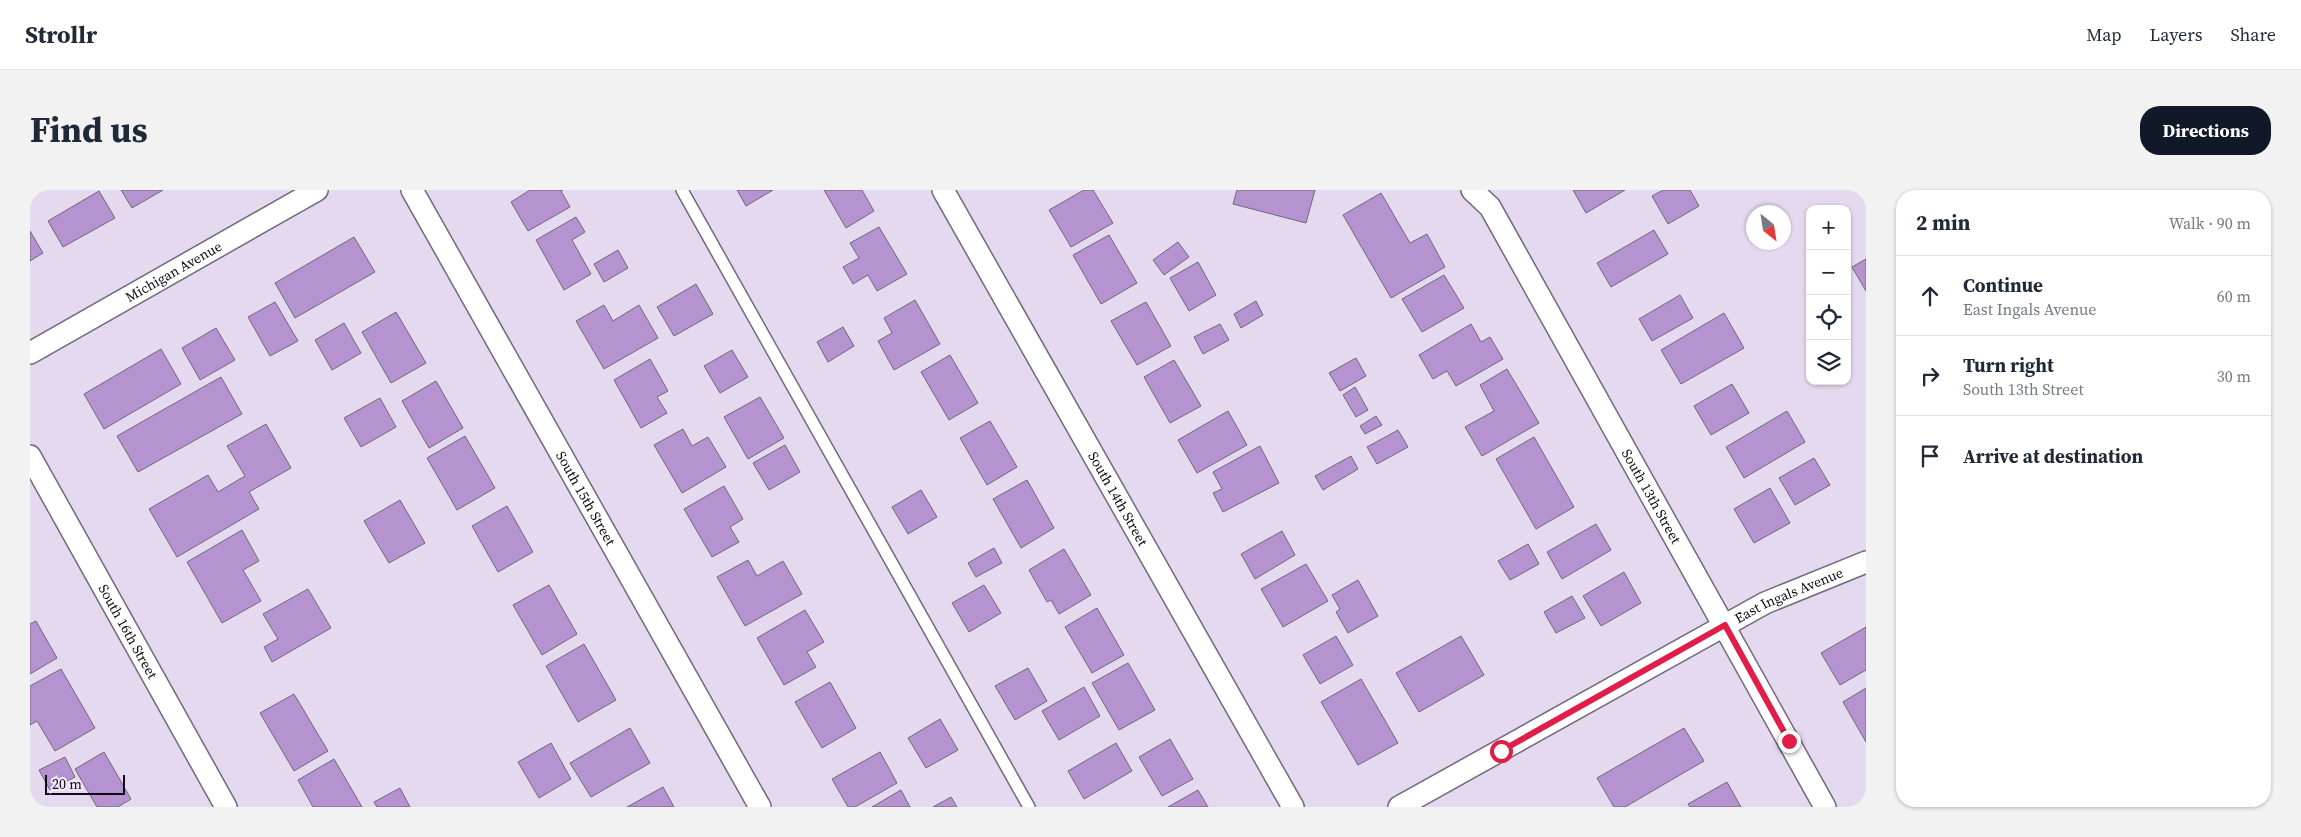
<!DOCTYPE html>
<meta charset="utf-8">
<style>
:root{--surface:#fff;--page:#f2f2f3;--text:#1f2937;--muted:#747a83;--line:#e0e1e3;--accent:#111827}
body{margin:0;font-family:"Source Serif 4",serif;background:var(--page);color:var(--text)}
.controls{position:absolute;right:15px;top:15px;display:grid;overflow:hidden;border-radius:10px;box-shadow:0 1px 4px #0004}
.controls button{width:45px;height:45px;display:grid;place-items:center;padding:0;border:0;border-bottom:1px solid var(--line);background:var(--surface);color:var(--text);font:25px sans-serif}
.compass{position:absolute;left:1716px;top:15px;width:45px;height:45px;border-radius:50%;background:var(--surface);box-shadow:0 1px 4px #0004;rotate:150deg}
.scale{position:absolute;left:15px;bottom:12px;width:80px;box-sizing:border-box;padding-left:5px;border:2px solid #0e0b12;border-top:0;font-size:14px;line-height:18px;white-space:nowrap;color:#0e0b12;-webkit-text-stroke:4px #f2e6fc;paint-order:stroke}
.stop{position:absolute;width:15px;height:15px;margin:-11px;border:4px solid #e11d48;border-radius:50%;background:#fff}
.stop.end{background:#e11d48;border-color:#fff;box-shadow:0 1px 5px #0008}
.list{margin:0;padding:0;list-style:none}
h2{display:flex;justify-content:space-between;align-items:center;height:65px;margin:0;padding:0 20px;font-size:21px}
h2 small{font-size:16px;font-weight:400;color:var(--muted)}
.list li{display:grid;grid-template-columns:32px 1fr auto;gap:15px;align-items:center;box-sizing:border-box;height:80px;padding:0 20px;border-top:1px solid var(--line)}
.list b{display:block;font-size:19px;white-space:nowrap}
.list p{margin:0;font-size:16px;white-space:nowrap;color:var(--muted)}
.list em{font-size:16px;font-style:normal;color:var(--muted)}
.icon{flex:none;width:28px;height:28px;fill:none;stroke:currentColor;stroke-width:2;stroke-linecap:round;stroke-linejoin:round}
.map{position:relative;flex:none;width:1836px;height:617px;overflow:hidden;border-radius:20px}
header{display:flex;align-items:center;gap:30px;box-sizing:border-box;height:70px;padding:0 25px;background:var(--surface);border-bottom:1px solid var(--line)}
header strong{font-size:24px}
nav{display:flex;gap:28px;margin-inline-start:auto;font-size:18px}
.intro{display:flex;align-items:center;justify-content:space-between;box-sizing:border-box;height:120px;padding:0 30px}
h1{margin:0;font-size:35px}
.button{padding:12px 22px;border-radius:20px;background:var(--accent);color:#fff;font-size:18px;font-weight:700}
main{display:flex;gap:30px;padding:0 30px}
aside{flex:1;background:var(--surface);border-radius:20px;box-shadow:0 1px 4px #0004}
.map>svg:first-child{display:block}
.building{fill:#b593d1;stroke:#706779}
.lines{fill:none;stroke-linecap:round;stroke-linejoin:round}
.lane-casing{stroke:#72687b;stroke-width:14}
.street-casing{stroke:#72687b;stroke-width:24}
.lane{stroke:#fff;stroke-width:11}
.street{stroke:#fff;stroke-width:21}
.route{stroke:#e11d48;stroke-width:6}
.labels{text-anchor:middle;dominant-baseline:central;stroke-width:4.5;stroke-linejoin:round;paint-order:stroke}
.street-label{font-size:14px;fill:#0e0b12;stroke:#f2e6fc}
</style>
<header>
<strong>Strollr</strong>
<nav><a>Map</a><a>Layers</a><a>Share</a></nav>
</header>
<div class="intro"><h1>Find us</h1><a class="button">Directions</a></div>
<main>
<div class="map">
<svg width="1836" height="617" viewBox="0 0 1836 617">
<rect width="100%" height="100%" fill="#e4d9ef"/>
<path class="building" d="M91,0H133L102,18Z
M500,0H533L531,1L540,17L498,41L481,12Z
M707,0H743L716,16Z
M794,0H832L844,21L816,38Z
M1054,0H1063L1083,33L1041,57L1019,20Z
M1207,0H1285L1276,33L1203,14Z
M1543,0H1595L1556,23Z
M1633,0H1660L1669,16L1638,34L1622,6Z
M69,1L85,28L33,57L18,31Z
M1351,3L1380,53L1397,44L1415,77L1361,108L1313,25Z
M546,27L555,42L542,50L561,84L534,100L506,50Z
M849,37L877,84L847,101L838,85L823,94L813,77L829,68L820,53Z
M1624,40L1638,64L1581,97L1567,73Z
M0,41L13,63L0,71Z
M1079,45L1107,93L1071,114L1043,65Z
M324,47L345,82L265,128L245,93Z
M1148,52L1159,67L1134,85L1123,70Z
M588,60L598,78L574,92L564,74Z
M1836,69V101L1822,77Z
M1168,72L1186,105L1159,121L1140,88Z
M1414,85L1434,118L1392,142L1372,109Z
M666,94L683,124L644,146L627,117Z
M1650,105L1663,128L1622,151L1609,129Z
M885,110L910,154L864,180L848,151L862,143L854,128Z
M1226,111L1233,125L1211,138L1204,124Z
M245,112L268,151L240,166L218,127Z
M1116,112L1141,156L1107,175L1081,131Z
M574,115L583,131L609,115L628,148L574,179L546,131Z
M366,122L396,173L361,193L332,142Z
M1694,123L1714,158L1651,194L1631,160Z
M314,133L331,163L302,180L285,150Z
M1190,134L1199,150L1173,164L1164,147Z
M1441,134L1451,152L1460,147L1473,169L1426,196L1417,181L1403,189L1389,165Z
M813,137L824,156L798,172L787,152Z
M186,138L205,170L170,190L152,158Z
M131,159L151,194L74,239L54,204Z
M702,160L718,187L690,203L674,176Z
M920,165L948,213L919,230L891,182Z
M1326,168L1336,186L1310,201L1299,183Z
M620,169L638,201L627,207L637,223L611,238L584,190Z
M1144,170L1171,216L1140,233L1114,187Z
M1477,179L1509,233L1452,266L1435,237L1464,221L1450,195Z
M191,187L212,224L108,282L87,246Z
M406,191L433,238L399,258L372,211Z
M1702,194L1719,223L1681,245L1664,216Z
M1325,197L1338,220L1326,227L1313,205Z
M730,207L754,248L718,269L694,227Z
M350,208L366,237L331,257L314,228Z
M1198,221L1217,255L1167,283L1148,250Z
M1757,221L1775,252L1714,288L1696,257Z
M1346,226L1352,235L1335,244L1330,236Z
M960,231L987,277L957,295L930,248Z
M236,234L261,278L219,302L229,319L147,367L119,319L178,285L188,302L215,286L197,256Z
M653,239L662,256L678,247L696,277L652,303L624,255Z
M1368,240L1378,257L1347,274L1337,257Z
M435,246L465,298L427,320L397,268Z
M1504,247L1544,317L1506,339L1466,269Z
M755,255L770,282L739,300L723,273Z
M1230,256L1249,293L1193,322L1183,303L1192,299L1183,282Z
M1321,266L1328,279L1293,300L1285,286Z
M1784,268L1800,295L1765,315L1749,288Z
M997,290L1024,338L991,358L963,309Z
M694,296L713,329L700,337L709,352L682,367L654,319Z
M1740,298L1760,333L1724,353L1704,319Z
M891,300L907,327L878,344L862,317Z
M370,310L395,353L359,373L334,331Z
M477,316L503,362L468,382L442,336Z
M1566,334L1581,360L1532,389L1517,362Z
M212,340L229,371L213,380L231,411L192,433L157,372Z
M1252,341L1265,365L1225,389L1211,364Z
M1498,354L1509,374L1480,390L1468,371Z
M964,358L972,373L946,387L938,373Z
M1034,359L1061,405L1029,424L1021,410L1017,412L999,380Z
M718,370L727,386L753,371L772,404L715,436L687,387Z
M1276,374L1298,411L1253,437L1231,399Z
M1594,382L1611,413L1571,436L1553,406Z
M1328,390L1348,426L1318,443L1306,422L1310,419L1302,405Z
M519,395L547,444L512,465L483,415Z
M954,395L971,423L939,442L922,413Z
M278,399L301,438L242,472L234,457L248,449L233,424Z
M1542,406L1555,428L1526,443L1514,422Z
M1067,418L1094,465L1062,483L1035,437Z
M775,420L794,452L777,462L786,477L754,495L727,448Z
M6,431L27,468L0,484V434Z
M1836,437V480L1810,495L1791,463Z
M1306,446L1323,475L1290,494L1273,465Z
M1431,446L1454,485L1389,522L1366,483Z
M554,454L586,510L548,532L516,476Z
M1098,473L1125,520L1089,540L1062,493Z
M998,478L1017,511L985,530L965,496Z
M31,479L65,538L25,561L7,531L0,535V496Z
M1331,489L1368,553L1328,575L1291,512Z
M800,492L826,538L792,558L765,512Z
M1054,497L1070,526L1029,550L1012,521Z
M1836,498V552L1813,512Z
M264,504L298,561L264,581L230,523Z
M910,529L928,560L896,578L878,548Z
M600,538L620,573L561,607L540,573Z
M1654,538L1674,571L1595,617H1584L1567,588Z
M1140,549L1163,589L1132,606L1109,567Z
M521,553L541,589L509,608L488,572Z
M1086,553L1102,581L1054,609L1038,581Z
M74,562L101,609L88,617H67L45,579Z
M850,562L867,593L825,617H818L802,589Z
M35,567L45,587L20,600L9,580Z
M304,569L332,617H283L268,590Z
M1697,592L1711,617H1660L1658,614Z
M633,597L644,617H597Z
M370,598L380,617H347L344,612Z
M871,600L880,617H842Z
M1168,600L1178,617H1138Z
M921,607L927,617H903Z"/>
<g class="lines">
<defs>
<path id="lane" d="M652,0L999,617"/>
<g id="street">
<path id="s1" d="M382,0L730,617"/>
<path id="s2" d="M913,0L1263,617"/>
<path id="s3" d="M1442,0L1460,17L1795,617"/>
<path id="s4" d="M0,163L287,0"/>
<path id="s5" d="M0,266L196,617"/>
<path id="s6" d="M1369,617L1735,413L1836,372"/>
</g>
</defs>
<use href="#lane" class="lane-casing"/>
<use href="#street" class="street-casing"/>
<use href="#lane" class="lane"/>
<use href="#street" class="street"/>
</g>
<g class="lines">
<path class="route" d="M1471,561L1695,435L1759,551"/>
</g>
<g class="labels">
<g class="street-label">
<text stroke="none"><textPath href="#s4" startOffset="165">Michigan Avenue</textPath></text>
<text stroke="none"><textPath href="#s3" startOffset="356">South 13th Street</textPath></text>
<text stroke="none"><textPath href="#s1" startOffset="354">South 15th Street</textPath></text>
<text stroke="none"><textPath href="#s2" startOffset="355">South 14th Street</textPath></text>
<text stroke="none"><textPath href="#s6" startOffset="444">East Ingals Avenue</textPath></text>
<text stroke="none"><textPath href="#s5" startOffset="201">South 16th Street</textPath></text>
</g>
</g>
</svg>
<div class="controls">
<button>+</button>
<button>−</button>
<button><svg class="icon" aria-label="locate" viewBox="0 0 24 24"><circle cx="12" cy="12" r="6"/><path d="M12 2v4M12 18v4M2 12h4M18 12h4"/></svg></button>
<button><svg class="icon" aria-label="layers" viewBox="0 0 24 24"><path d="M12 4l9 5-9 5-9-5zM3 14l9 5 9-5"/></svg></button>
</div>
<svg class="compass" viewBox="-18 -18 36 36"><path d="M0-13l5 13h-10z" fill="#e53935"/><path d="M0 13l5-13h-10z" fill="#747a83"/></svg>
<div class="scale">20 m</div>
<div class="stop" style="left:1471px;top:561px"></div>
<div class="stop end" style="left:1759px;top:551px"></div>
</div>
<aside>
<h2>2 min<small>Walk · 90 m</small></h2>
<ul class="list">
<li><svg class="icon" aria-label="ahead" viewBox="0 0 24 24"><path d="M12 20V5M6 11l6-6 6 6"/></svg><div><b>Continue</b><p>East Ingals Avenue</p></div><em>60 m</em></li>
<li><svg class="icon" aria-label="right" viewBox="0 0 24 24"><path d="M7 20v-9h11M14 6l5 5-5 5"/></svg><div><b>Turn right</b><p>South 13th Street</p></div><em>30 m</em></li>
<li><svg class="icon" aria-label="arrive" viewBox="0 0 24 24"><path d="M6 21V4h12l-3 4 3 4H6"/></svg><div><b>Arrive at destination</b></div></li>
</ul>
</aside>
</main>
